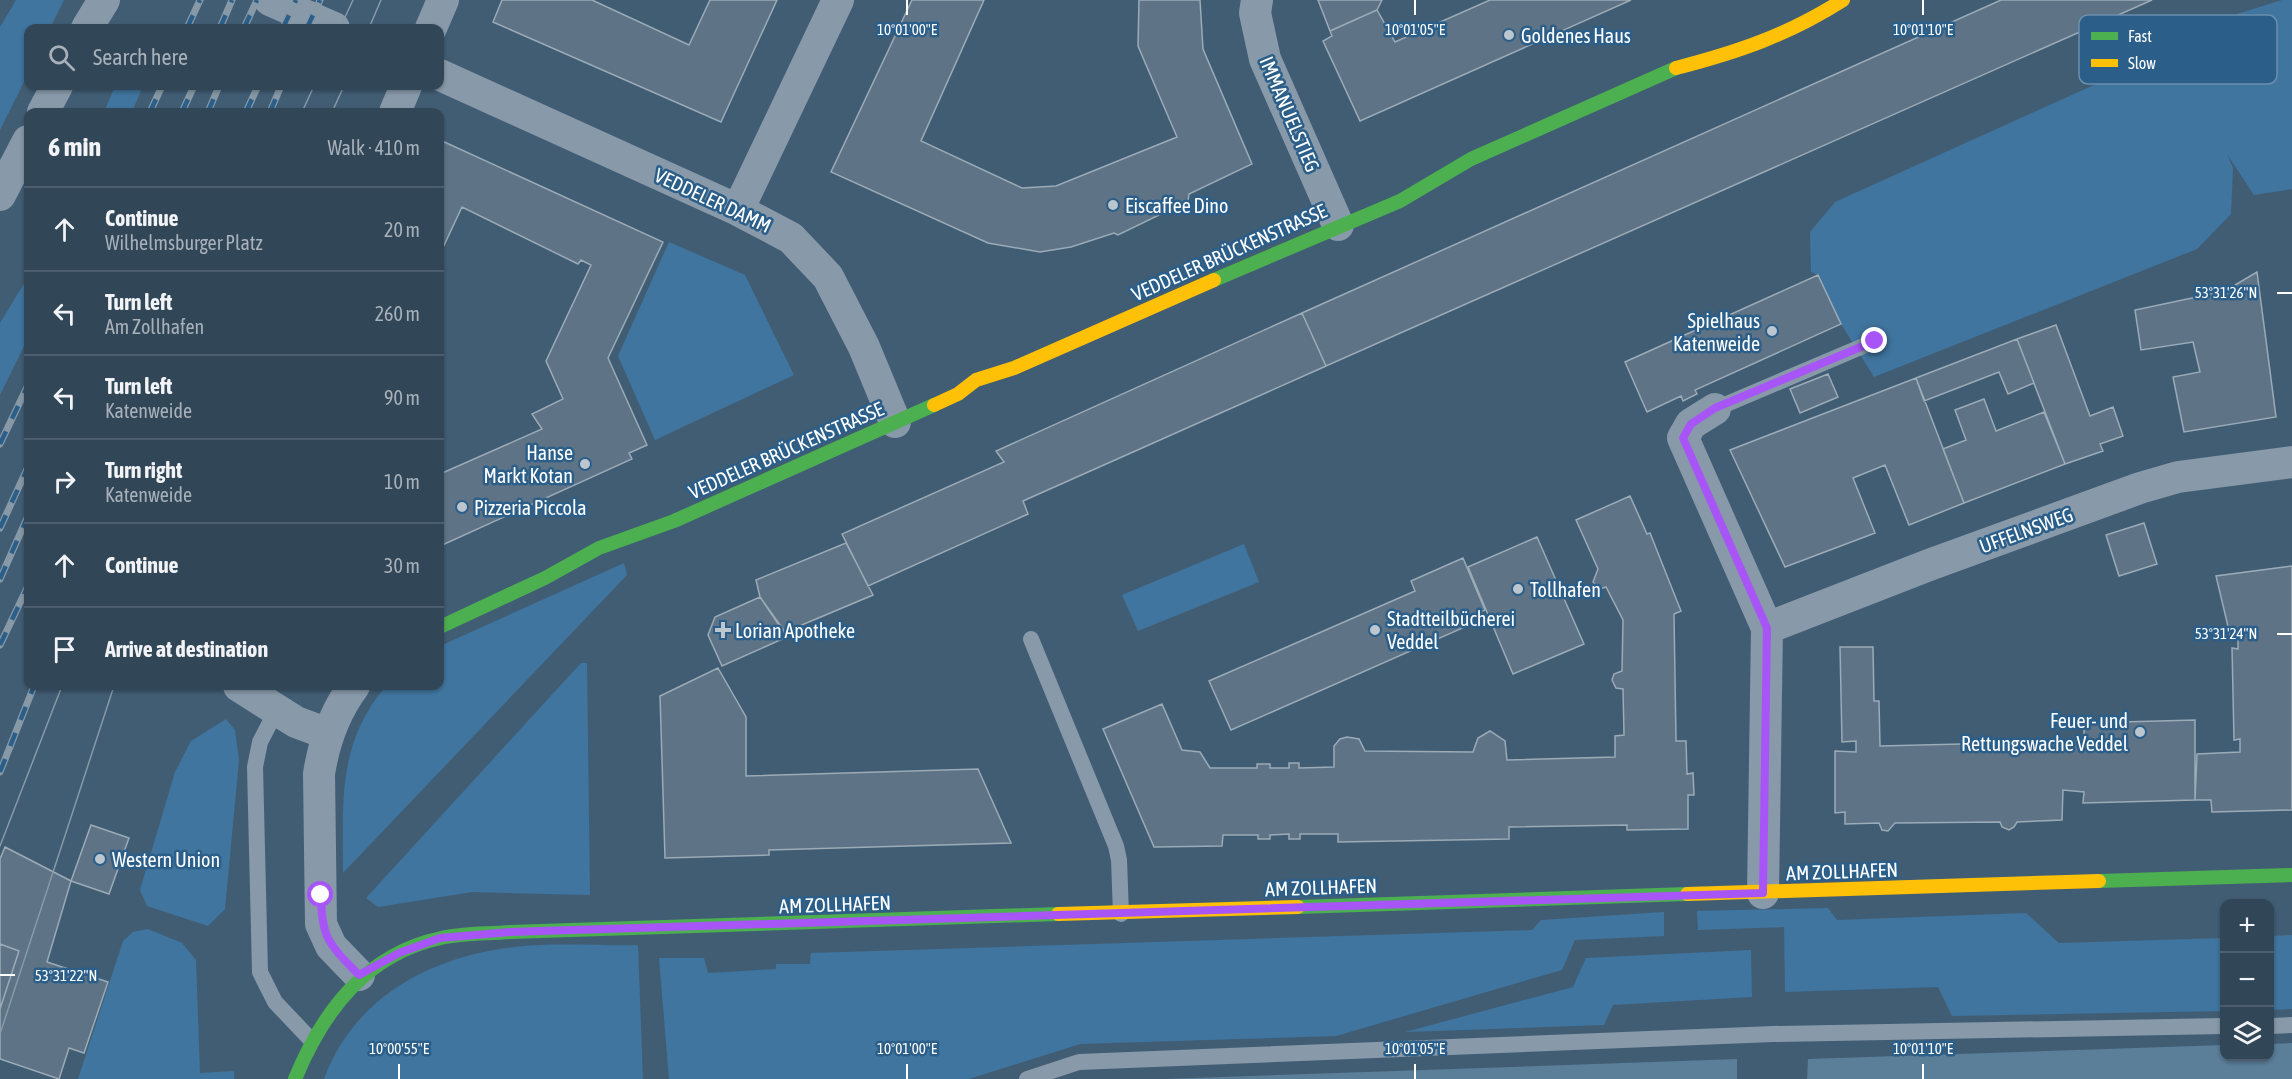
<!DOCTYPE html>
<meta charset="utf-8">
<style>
:root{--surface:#314657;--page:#394d5d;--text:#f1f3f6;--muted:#a8b1ba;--line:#4c5e6d}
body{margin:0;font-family:"Asap Condensed",sans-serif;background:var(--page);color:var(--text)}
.controls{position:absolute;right:18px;bottom:18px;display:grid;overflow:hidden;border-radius:12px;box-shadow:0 2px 4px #0004}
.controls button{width:54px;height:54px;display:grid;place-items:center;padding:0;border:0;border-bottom:2px solid var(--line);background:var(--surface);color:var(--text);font:30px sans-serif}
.stop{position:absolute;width:18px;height:18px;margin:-14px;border:4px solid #a855f7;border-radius:50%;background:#fff}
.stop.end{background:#a855f7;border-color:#fff;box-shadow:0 2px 6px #0008}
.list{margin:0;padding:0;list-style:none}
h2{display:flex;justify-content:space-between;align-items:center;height:78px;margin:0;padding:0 24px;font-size:26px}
h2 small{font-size:20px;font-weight:400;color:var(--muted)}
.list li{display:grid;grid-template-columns:39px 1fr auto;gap:18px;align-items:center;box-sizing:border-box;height:84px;padding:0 24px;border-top:2px solid var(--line)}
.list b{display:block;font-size:22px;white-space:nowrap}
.list p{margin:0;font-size:20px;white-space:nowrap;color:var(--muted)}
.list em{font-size:20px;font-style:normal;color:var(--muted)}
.icon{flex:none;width:33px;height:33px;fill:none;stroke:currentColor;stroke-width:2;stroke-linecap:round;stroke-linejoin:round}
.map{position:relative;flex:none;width:2292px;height:1079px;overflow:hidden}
.search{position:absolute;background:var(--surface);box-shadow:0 2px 4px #0004;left:24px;top:24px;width:420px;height:66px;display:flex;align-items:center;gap:15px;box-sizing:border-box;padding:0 21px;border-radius:12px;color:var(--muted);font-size:22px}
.panel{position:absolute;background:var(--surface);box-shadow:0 2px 4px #0004;left:24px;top:108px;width:420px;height:582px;border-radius:12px}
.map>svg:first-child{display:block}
.green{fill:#40759f}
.water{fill:#5b7e99}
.building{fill:#5e7486;stroke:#9babb7;stroke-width:1.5}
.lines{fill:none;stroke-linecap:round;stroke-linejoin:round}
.lane{stroke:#8899a9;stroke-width:16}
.street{stroke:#8899a9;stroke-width:32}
.fast{stroke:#4caf50;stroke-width:14}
.slow{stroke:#ffc107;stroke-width:14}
.tram{stroke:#8799a7;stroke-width:1.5}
.rail-casing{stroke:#8799a7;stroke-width:7}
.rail{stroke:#2b5f8a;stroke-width:4.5;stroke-dasharray:14;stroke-linecap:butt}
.route{stroke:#a855f7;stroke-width:8}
.ticks{fill:none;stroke:#fff;stroke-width:2}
.poi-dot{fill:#bcc6ce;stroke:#2b5f8a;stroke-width:2}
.labels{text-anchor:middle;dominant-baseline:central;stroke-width:5;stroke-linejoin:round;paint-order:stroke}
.poi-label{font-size:20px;fill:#fff;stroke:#2b5f8a;text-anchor:start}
.street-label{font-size:20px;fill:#fff;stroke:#2b5f8a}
.key{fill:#2b5f8a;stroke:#6b8fad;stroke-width:1.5}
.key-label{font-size:16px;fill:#fff}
.ticks-label{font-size:15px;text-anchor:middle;fill:#fff;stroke:#2b5f8a;stroke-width:5;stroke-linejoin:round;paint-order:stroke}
</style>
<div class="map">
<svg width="2292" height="1079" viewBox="0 0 2292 1079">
<rect width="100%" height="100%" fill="#415d74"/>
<path class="green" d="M16,0H64L50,28H28V74L0,130V27Z
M2282,0H2292V189L2254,195L2227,154L2233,168L2231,214L2197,249L1874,377L1841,324L1818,275L1811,272L1810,232L1835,202L2116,75L2156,70L2180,79L2156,39Z
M115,86H143L132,112H104Z
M669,242L745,275L794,375L655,440L618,356Z
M28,277V338L0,395V323Z
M1244,544L1259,582L1138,631L1122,595Z
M624,563L627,575L343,873C343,803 337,743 386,686H440V646Z
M581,663H587L590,895L472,892L378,907L366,898Z
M226,719L235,730L239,760L225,909L208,926L147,906L140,890L175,772L191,741Z
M1828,908L1837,920L2026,913L2059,943L2224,938V1011L1952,1016L1938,987L1785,992L1784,927L1698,930L1697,911Z
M1664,912V936L1575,940L1562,970L1336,1036L1080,1044L969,1079H669L659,958H704L708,973L776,969V964H810L811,953L1532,930L1541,920Z
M148,929L182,943L196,960L200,1073L234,1071V1079H78L123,941L133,932Z
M2292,935V1009L2270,1010V936Z
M638,945L643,1079H324C354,997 432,956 515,947C555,942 598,946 638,945Z
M1751,950L1752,997L1613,1005L1604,1025L1405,1032L1573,987L1586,958Z"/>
<path class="water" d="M2292,1043V1079H1807L1808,1059L2224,1045V1056H2270V1044Z
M1737,1059V1079H1165Z"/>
<path class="building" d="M502,0H592L689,45L710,0H777L721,122L493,22Z
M912,0H984L921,141L1022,188L1056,186L1177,137L1138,46L1139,0H1200L1203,49L1252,164L1189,194L1188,201L1118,235L1114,233L1071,247L1040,252L988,243L831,172Z
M1318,0H1382L1377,10L1330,31Z
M1490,0H1631L1360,121L1323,41L1332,36L1330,31L1377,10L1395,42Z
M2001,0H2152L1326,366L1302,313Z
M440,140L663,242L608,358L647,445L629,453L632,459L440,546V474L542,429L532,414L563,399L546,361L591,265L581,260L578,264L462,207L440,254Z
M2257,272L2276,417L2184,432L2173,377L2200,372L2193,342L2141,350L2135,310L2225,291Z
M1818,275L1841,324L1695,390L1697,394L1683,401L1681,396L1647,412L1625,362Z
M1302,313L1326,366L1023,501L1028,514L868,586L842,534L1004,462L996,451Z
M2056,325L2090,416L2113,407L2123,436L2100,444L2103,451L2065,464L2017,339Z
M2017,339L2034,383L2008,394L1999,372L1924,401L1916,378Z
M1828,374L1838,397L1800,413L1790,389Z
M1916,378L1964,503L1909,525L1885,465L1853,478L1875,533L1785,567L1730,450Z
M1984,399L1996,431L2044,412L2065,464L1964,503L1943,449L1966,440L1955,410Z
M1630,496L1647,534L1650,533L1681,611L1674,614L1676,741H1686L1687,774L1693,773L1694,795H1688V829L1627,830V825L1509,827V839L1338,842V834H1300V839H1289V834L1270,835V839H1258V835H1223L1222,846L1154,847L1103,729L1162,704L1182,750L1200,752L1210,768H1257V764H1270V768H1289V763H1299V768L1334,767V746L1340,739L1347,737L1359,739L1365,751L1473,752L1478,738L1490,731L1505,741L1507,760L1615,757V736L1624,735L1623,689L1616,688L1612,680L1614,674L1622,671L1623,620L1606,587L1600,589L1593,582L1598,569L1576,520Z
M2144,523L2157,564L2119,576L2106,535Z
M1537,537L1584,644L1513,674L1468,567Z
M846,543L873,595L785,632L760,597L756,580Z
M1463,558L1485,610L1471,617L1474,623L1231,730L1209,681L1415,591L1411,581Z
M2292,566V810L2212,812L2211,800H2195L2197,754L2240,752V739L2234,740L2232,648L2238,649V640L2231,639L2216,576Z
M760,597L787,637L722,666L708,635L715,617Z
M1840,647H1873L1874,701H1879L1880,746L2084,741V723L2195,720V800L2083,803L2084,792L2063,790L2062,820L2017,822L2014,827L2009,830L2002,827L2000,822L1895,823L1888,831L1882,830L1879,823L1845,824V812L1835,813V751L1856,752V741L1842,742Z
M718,668L746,717V776L978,769L1011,843L769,850V855L665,858L660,696Z
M91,825L129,838L109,894L71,881Z
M5,847L71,881L47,962L108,982L84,1053L69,1048L59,1079L0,1059V859Z
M0,944L19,951L0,1009Z"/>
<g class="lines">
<path class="lane" d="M1715,409L1875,341
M1031,639L1116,846L1119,860L1121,914
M276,711L260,742L255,767L260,972L275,1002L312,1041
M2270,1026L2292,1025
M1027,1079L1079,1062L1773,1034L2224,1026"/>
<path class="street" d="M270,0L334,28
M1257,0L1255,13L1265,59L1338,225
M87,28L104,0
M431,28L443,0
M440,75L738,210L791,238L828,277L864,347L895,422
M43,112L57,86
M395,112L406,86
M0,195L28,141
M738,210L838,0
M1715,409L1691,424L1683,438L1767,628L1763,893
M1767,628L1929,565L2140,488L2178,477L2292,462
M239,686L296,722L328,734
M354,686C334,713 324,741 319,774L321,924L331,946L359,975"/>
<path class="fast" d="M1214,280L1400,201L1471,159L1676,68
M440,627L545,578L599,548L674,521L934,405
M2099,881L2292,875
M1298,907L1687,894
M295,1079C323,1011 366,954 441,938C463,933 487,934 510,932L1058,914"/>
<path class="slow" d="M1676,68C1738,52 1788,35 1843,0
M934,405L958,394L976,380L1014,368L1214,280
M1687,894L2099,881
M1058,914L1298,907"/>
<path class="tram" d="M340,28L353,0
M369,28L381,0
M302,112L314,86
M332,112L344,86
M0,846L62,686
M0,1034L114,686"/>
<defs>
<path id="rail" d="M187,28L200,0
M220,28L232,0
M244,28L257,0
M283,28L296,0
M307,28L320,0
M150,112L162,86
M182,112L194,86
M208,112L219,86
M246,112L258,86
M270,112L281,86
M0,444L28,385
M0,528L28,467
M0,579L28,516
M0,645L28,586
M0,772L34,686"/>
</defs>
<use href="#rail" class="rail-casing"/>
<use href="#rail" class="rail"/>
</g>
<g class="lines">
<path class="route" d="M321,895C321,939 330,945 359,975L399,953L440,938L510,932L1763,893L1767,628L1683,438L1691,424L1715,408L1875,341"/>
</g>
<path class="ticks" d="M907,0V15M1415,0V15M1923,0V15M2277,293H2292M2277,634H2292M0,975H15M399,1064V1079M907,1064V1079M1415,1064V1079M1923,1064V1079"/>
<g class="poi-dot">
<circle cx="1509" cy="35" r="6"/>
<circle cx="1113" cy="205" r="6"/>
<circle cx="1772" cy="331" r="6"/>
<circle cx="585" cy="464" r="6"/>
<circle cx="462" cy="507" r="6"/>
<circle cx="1518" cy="589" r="6"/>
<path d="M720 621h6v6h6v6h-6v6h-6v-6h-6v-6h6z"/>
<circle cx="1375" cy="630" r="6"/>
<circle cx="2140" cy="732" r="6"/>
<circle cx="100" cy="859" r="6"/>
</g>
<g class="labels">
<g class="poi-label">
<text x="1521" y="35">Goldenes Haus</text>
<text x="1125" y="205">Eiscaffee Dino</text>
<text x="1760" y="320" text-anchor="end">Spielhaus<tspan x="1760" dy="23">Katenweide</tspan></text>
<text x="573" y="452" text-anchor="end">Hanse<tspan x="573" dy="23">Markt Kotan</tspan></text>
<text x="474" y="507">Pizzeria Piccola</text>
<text x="1530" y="589">Tollhafen</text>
<text x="1387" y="618">Stadtteilbücherei<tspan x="1387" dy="23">Veddel</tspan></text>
<text x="735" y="630">Lorian Apotheke</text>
<text x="2128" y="720" text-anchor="end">Feuer- und<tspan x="2128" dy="23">Rettungswache Veddel</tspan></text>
<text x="112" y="859">Western Union</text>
</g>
<g class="street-label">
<text transform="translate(1290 114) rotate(67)">IMMANUELSTIEG</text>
<text transform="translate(713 200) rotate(25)">VEDDELER DAMM</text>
<text transform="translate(1229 252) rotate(-24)">VEDDELER BRÜCKENSTRASSE</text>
<text transform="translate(786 450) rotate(-24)">VEDDELER BRÜCKENSTRASSE</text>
<text transform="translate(2026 530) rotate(-20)">UFFELNSWEG</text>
<text transform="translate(1842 871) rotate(-2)">AM ZOLLHAFEN</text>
<text transform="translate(1321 887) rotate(-2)">AM ZOLLHAFEN</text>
<text transform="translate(835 904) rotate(-2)">AM ZOLLHAFEN</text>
</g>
</g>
<rect x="2079" y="15" width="198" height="69" rx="9" class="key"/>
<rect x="2091" y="32" width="27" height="8" fill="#4caf50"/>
<rect x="2091" y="59" width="27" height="8" fill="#ffc107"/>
<g class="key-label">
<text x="2128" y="42">Fast</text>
<text x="2128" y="69">Slow</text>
</g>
<g class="ticks-label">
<text x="907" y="35">10°01'00"E</text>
<text x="1415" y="35">10°01'05"E</text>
<text x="1923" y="35">10°01'10"E</text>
<text x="2226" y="298">53°31'26"N</text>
<text x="2226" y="639">53°31'24"N</text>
<text x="66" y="981">53°31'22"N</text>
<text x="399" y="1054">10°00'55"E</text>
<text x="907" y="1054">10°01'00"E</text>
<text x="1415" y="1054">10°01'05"E</text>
<text x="1923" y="1054">10°01'10"E</text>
</g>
</svg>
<div class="controls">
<button>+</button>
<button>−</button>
<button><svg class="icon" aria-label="layers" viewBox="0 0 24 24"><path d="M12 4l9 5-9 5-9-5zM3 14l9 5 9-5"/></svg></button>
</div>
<div class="stop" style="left:321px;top:895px"></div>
<div class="stop end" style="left:1875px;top:341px"></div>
<div class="search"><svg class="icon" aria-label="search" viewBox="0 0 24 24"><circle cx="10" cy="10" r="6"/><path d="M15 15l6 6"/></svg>Search here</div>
<section class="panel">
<h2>6 min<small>Walk · 410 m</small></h2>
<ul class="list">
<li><svg class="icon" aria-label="ahead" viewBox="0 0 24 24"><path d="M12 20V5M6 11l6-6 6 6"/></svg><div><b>Continue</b><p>Wilhelmsburger Platz</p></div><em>20 m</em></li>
<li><svg class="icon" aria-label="left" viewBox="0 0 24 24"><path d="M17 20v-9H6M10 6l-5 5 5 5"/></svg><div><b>Turn left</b><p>Am Zollhafen</p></div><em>260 m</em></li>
<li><svg class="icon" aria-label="left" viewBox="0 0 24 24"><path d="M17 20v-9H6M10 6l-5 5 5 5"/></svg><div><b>Turn left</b><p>Katenweide</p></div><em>90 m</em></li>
<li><svg class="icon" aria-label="right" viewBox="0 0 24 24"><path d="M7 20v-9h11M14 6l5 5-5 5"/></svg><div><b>Turn right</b><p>Katenweide</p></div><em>10 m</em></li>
<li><svg class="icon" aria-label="ahead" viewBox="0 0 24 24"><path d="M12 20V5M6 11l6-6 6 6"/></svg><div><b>Continue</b></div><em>30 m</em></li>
<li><svg class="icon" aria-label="arrive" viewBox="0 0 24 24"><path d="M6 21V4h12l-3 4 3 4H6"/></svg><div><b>Arrive at destination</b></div></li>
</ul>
</section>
</div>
